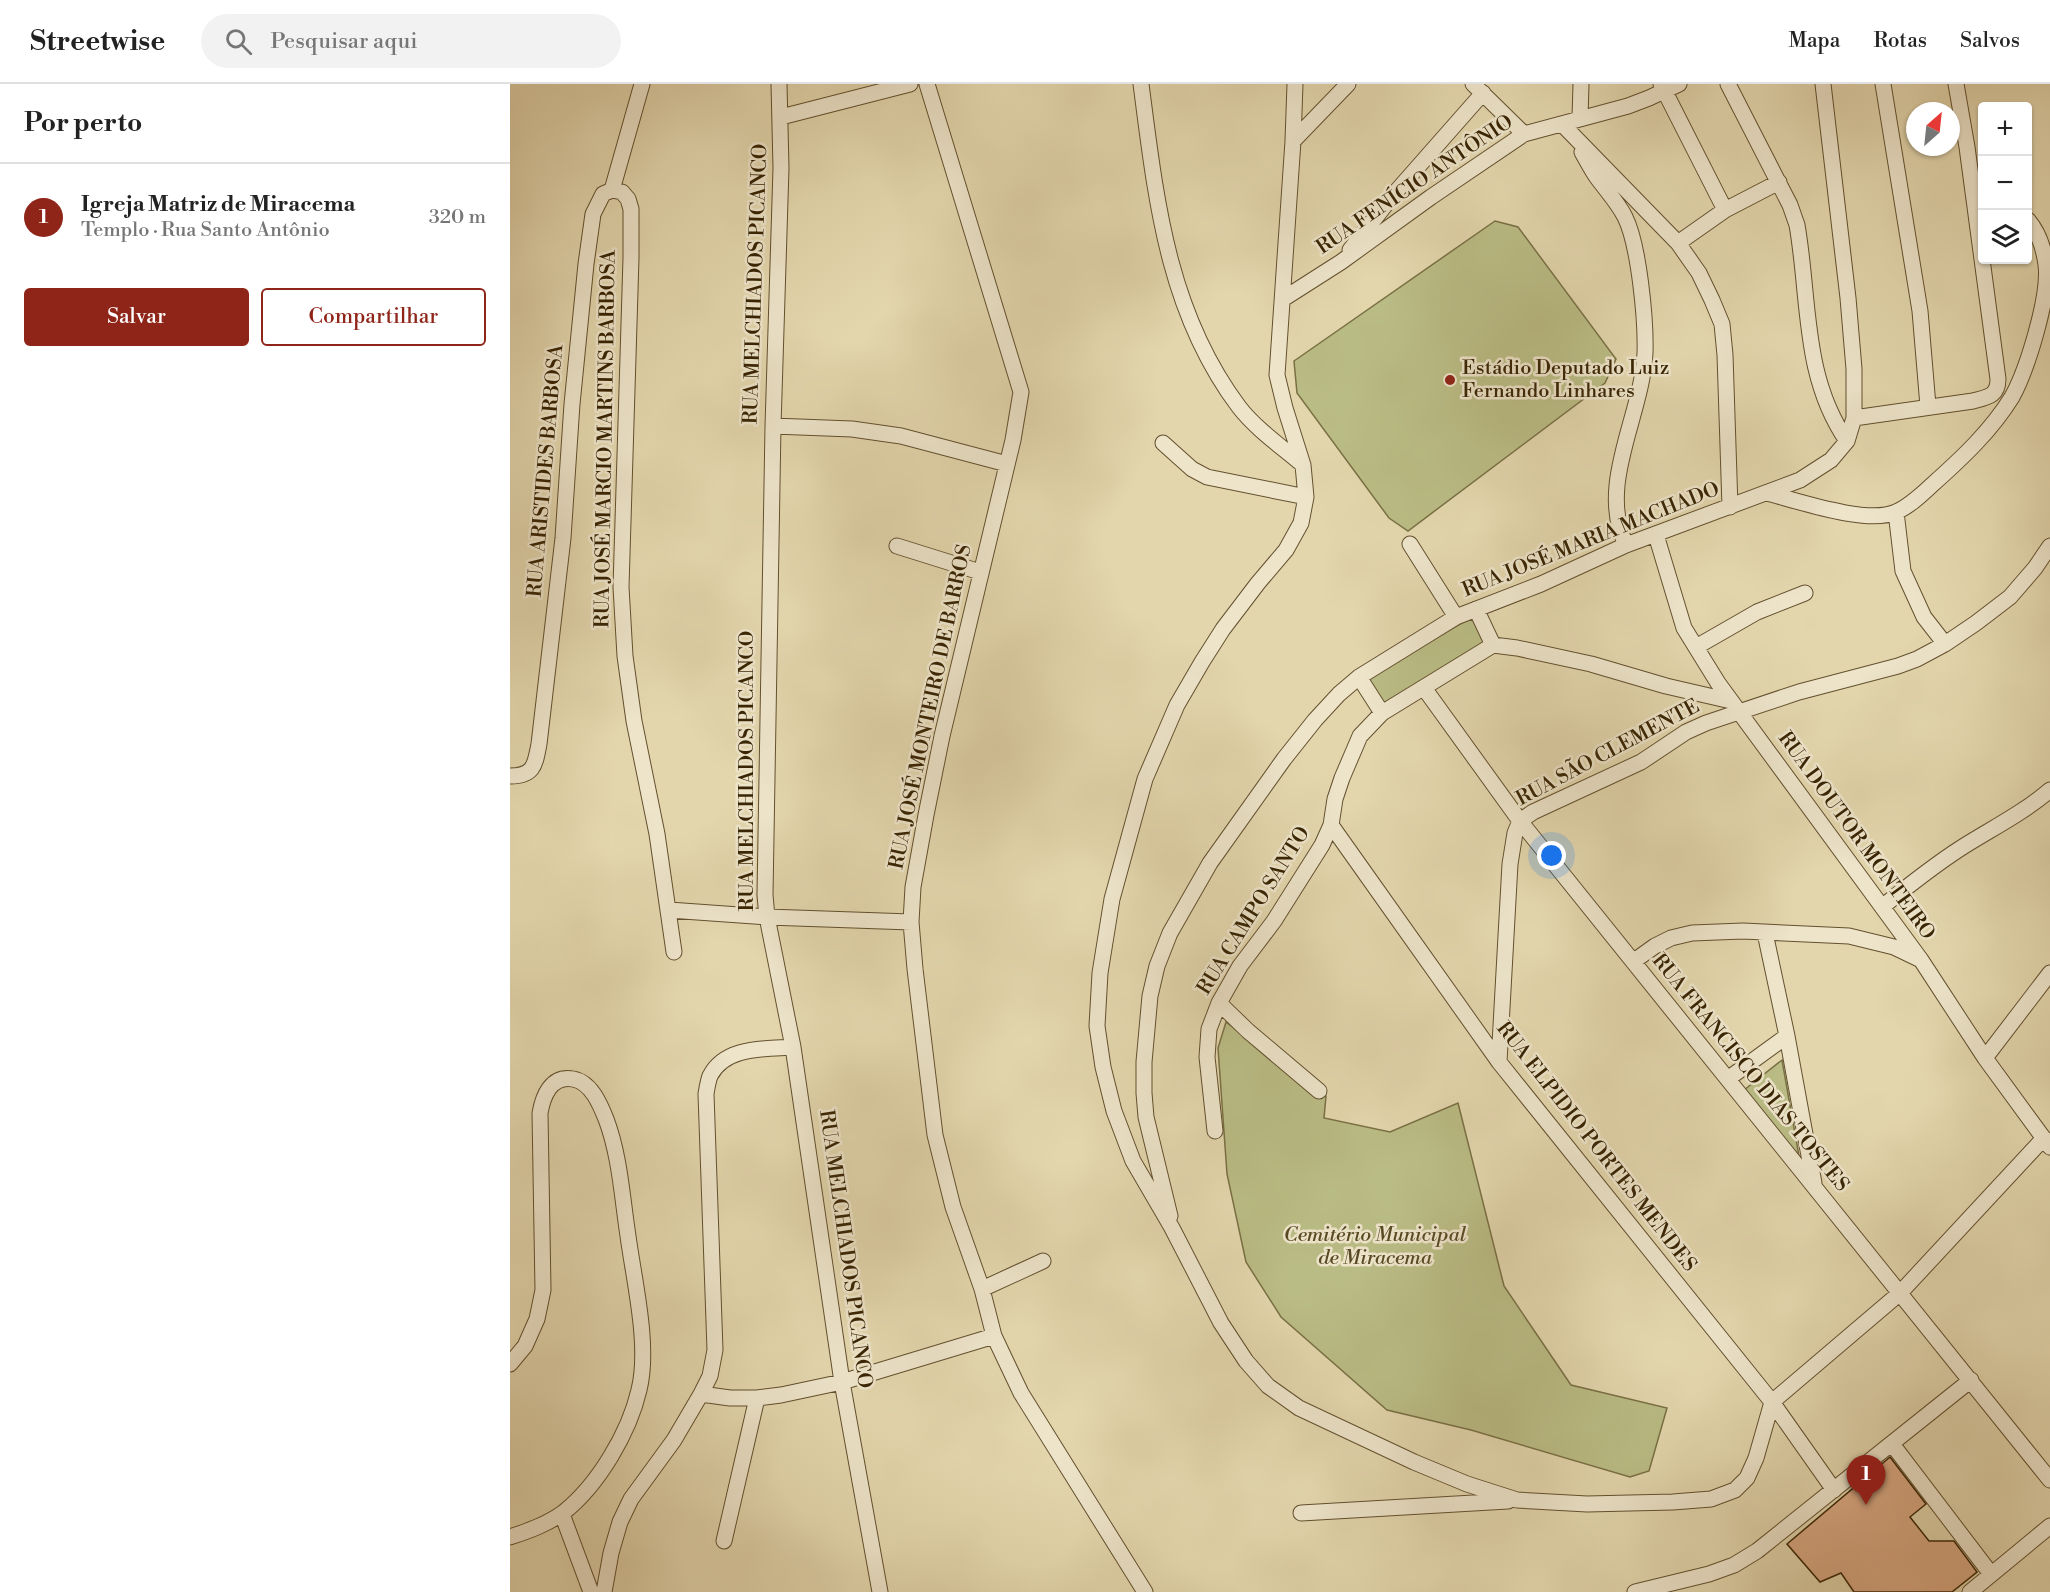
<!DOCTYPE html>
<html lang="pt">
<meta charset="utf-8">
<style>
:root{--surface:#fff;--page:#f2f2f2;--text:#222;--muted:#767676;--line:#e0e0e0;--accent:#8f2418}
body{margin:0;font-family:"Libre Bodoni",serif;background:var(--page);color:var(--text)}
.controls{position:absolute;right:18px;top:18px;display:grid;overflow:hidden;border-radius:6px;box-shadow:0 2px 4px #0004}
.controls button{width:54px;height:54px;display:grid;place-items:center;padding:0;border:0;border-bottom:2px solid var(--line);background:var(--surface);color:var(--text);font:30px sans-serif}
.compass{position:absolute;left:1396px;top:18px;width:54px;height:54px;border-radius:50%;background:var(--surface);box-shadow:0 2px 4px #0004;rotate:27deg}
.you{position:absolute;left:1042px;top:772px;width:21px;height:21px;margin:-15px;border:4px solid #fff;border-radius:50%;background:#1a73e8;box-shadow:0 0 0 9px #1a73e833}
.badge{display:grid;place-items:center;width:39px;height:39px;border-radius:50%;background:var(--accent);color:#fff;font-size:20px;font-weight:700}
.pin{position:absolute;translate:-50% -50px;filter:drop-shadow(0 2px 3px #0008)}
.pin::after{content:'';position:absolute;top:32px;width:21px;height:18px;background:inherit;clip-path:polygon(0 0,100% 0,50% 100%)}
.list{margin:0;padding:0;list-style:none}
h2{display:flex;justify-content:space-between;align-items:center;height:78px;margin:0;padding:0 24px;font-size:26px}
h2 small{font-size:20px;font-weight:400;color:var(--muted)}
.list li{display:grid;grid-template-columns:39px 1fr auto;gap:18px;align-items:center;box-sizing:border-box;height:108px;padding:0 24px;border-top:2px solid var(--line)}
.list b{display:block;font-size:22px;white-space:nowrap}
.list p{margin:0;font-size:20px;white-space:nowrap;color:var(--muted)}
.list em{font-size:20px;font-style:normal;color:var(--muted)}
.actions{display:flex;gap:12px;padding:18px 24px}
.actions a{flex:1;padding:14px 0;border:2px solid var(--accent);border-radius:6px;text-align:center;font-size:21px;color:var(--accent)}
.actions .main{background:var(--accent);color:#fff}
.icon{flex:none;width:33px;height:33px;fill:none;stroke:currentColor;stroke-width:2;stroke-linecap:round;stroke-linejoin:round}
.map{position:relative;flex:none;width:1540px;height:1508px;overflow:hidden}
header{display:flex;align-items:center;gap:36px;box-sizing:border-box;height:84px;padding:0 30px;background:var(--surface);border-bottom:2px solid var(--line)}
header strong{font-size:28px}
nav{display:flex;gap:33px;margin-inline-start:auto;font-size:21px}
.search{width:420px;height:54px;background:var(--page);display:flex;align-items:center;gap:15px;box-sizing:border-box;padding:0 21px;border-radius:33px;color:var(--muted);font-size:22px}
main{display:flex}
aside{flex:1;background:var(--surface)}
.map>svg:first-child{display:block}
.green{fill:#babc85;stroke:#797044;stroke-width:1.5}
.building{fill:#d9a883;stroke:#382403;stroke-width:1.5}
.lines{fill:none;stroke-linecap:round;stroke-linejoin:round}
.minor-casing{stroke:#63502e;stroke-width:17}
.minor{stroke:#ede4ca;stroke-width:15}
.poi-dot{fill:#8f2418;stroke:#ede4ca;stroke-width:2}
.labels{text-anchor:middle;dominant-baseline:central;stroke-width:5;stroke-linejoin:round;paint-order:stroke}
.street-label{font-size:20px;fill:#382403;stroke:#ede4ca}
.poi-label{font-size:20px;fill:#382403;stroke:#ede4ca;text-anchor:start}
.park-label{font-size:20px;font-style:italic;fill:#584a24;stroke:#ede4ca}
</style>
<header>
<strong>Streetwise</strong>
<div class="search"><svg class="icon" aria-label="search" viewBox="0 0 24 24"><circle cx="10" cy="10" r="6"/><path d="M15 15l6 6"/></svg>Pesquisar aqui</div>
<nav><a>Mapa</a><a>Rotas</a><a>Salvos</a></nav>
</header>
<main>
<aside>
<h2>Por perto<small></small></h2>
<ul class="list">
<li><span class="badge">1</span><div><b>Igreja Matriz de Miracema</b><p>Templo · Rua Santo Antônio</p></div><em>320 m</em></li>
</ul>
<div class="actions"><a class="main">Salvar</a><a>Compartilhar</a></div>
</aside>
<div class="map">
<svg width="1540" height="1508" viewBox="0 0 1540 1508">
<rect width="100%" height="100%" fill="#e3d6ad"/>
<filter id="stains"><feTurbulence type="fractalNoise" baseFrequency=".00333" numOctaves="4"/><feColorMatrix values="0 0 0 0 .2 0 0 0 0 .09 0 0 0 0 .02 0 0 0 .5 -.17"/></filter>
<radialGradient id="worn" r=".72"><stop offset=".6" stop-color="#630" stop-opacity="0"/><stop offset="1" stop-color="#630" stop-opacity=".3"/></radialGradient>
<path class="green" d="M985,137L1008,143L1106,275L1095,299L898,447L879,434L787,309L784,277Z
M962,533L978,567L874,625L854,596Z
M716,938L816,1012L814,1034L880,1048L948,1019L994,1202L1061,1301L1157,1324L1139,1387L1120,1393L961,1346L877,1326L771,1233L736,1178L717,1090L708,964Z
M1272,976L1289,1072L1234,1006Z"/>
<path class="building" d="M1380,1373L1416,1420L1400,1433L1419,1457H1444L1467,1488L1442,1508H1344L1331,1489L1310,1498L1277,1460Z"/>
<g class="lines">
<defs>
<path id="minor" d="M269,0L271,84L263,342L255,811L257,833L283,963L332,1298L370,1508
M417,0L511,308L503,356L432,652L416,731L403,803L401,838L405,885L425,1051L443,1123L472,1205L484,1252L511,1309L635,1508
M631,0C646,115 657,227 729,323C746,345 772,363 793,381
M785,0L783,57L767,291L775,324L793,381L796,413L791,439L776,466L748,499L713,545L692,578L667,621L635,695L602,815L590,889L587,942L593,983L604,1027L623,1077L662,1144L711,1239L736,1277L758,1302L789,1324L904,1378L957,1400L1007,1416L1077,1420L1163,1418L1201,1415L1225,1406L1237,1394L1246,1374L1262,1318L1390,1209L1534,1054
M963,0L1014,50
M1151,0L1215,126
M1218,0L1280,121L1287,141C1300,215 1292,292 1337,357
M1373,0L1410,227L1418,322
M271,33L400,0
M1070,34L1071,0
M1052,40L1168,159L1189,189L1202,216L1212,240L1215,271L1220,423
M783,57L838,0
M1072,68C1077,77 1082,87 1088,95C1097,107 1108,119 1115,133C1129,161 1136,236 1135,269C1132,333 1087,399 1116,461
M102,106L132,0
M1168,159L1215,126L1269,98
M840,166L884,110L973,9
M773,215L831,178L921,113L1014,50L1118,22L1139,14L1169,0
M1344,334L1463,317C1478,313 1488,312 1488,295L1457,63L1446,0
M263,342L342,345L391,352L497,380
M653,359L682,385L697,393L796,413
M1257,409C1288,417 1358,441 1386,428C1400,422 1412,410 1423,400C1452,374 1481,347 1502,313C1517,286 1540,212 1536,181C1534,165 1528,148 1518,136
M1386,428L1393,487L1414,533L1435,560
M1146,451L1174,544L1208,599L1411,876L1475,974L1540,1063
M900,460L946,533
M387,462L470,488
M966,525L983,561L1007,564L1081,580L1156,602L1221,617
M1186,563L1247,528L1295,509
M849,593L872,629
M914,604L1010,737L1540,1396
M0,692C24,692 25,681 29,660L53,454L62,320L76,180L83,130L93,110L102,106L112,108L118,115L121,125V174L111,503L115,572L124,637L147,750L164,868
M821,741L989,978L1262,1318L1324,1406
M1372,823C1398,802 1423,782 1451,764C1481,745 1513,729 1540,706
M159,826L257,833L401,838
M1255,849L1277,952L1304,1099
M1124,877L1145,862L1161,854L1182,849L1233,847L1339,852L1384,863L1409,875
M709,919L738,947L809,1007
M1475,974L1540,889
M989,978L1000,780L1005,749L1010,737L1023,728L1131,678L1176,648L1196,639L1289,608L1388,582L1407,575L1435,560L1466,539L1500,513L1525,484L1540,462
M1219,994L1277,952
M705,1047L697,973L699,945L709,919L730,882L764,837L812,761L821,741L825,715L832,694L850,652L872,629L983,561
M660,1132L636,1033L634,1009V978L640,912L647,882L660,849L700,779L774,675L805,636L829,610L849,593L946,533L1031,500L1116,461L1290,396L1321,376L1337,357L1344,334V285L1338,214L1313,0
M472,1205L533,1177
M0,1280L15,1262L27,1235L33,1206L30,1029C33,1012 41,991 63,995C81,998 90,1020 96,1035C110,1072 112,1113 118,1152C124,1197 140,1262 129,1306C119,1349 88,1401 54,1428C38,1440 18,1447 0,1453
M191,1310L220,1314H247L271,1311L332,1298L484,1252
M1382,1360L1481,1490
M791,1429L998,1417
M52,1430L81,1508
M214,1457L247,1314
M94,1508L101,1469L110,1438L121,1415L164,1356L191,1310L200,1292L205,1266L196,1010C197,1004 198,997 200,992C215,962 255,965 283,963
M1125,1508L1199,1490L1224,1481L1247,1467L1461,1296
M1460,1508L1540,1442"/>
</defs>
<use href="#minor" class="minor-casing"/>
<use href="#minor" class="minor"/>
</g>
<circle class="poi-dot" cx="940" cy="296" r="6"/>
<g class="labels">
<g class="street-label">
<text transform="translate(905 101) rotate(-34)">RUA FENÍCIO ANTÔNIO</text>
<text transform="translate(246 200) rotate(-88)">RUA MELCHIADOS PICANCO</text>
<text transform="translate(96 355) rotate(-89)">RUA JOSÉ MARCIO MARTINS BARBOSA</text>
<text transform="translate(36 387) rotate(-85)">RUA ARISTIDES BARBOSA</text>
<text transform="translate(1081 456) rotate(-22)">RUA JOSÉ MARIA MACHADO</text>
<text transform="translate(421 623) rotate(-78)">RUA JOSÉ MONTEIRO DE BARROS</text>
<text transform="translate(1098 669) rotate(-28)">RUA SÃO CLEMENTE</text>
<text transform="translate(237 687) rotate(-90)">RUA MELCHIADOS PICANCO</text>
<text transform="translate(1346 752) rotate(54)">RUA DOUTOR MONTEIRO</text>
<text transform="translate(744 827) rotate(-58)">RUA CAMPO SANTO</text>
<text transform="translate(1240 989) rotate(51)">RUA FRANCISCO DIAS TOSTES</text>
<text transform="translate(1086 1063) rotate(52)">RUA ELPIDIO PORTES MENDES</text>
<text transform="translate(335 1165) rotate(82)">RUA MELCHIADOS PICANCO</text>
</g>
<g class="poi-label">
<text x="952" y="284">Estádio Deputado Luiz<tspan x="952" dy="23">Fernando Linhares</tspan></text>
</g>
<g class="park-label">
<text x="865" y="1151">Cemitério Municipal<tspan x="865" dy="23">de Miracema</tspan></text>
</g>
</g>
<rect width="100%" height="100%" filter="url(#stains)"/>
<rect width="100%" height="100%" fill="url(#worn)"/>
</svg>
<div class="controls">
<button>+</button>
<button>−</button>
<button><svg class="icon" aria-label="layers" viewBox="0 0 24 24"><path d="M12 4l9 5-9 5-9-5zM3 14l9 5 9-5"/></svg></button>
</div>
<svg class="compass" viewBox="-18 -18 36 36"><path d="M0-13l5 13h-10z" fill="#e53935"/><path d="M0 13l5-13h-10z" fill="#767676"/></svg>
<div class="you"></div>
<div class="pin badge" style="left:1356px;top:1421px">1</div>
</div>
</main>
